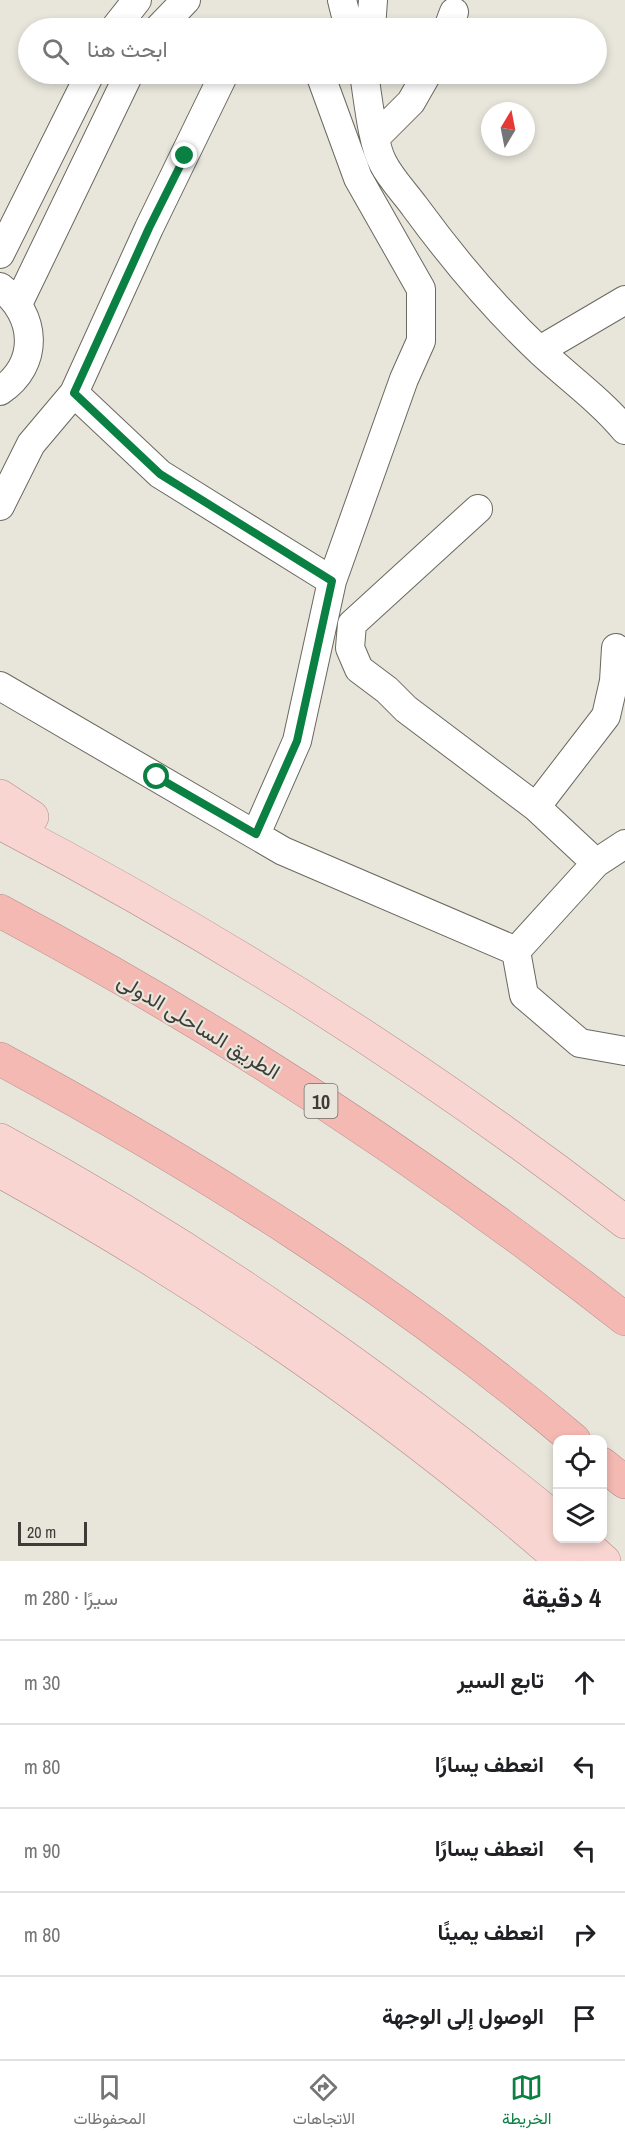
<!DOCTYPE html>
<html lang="ar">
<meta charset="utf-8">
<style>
:root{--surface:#fff;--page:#f2f2f2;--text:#202124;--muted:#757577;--line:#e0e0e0;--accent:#0b8043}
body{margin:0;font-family:"Archivo Narrow",Vazirmatn,sans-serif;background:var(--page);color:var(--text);direction:rtl}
.controls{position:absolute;right:18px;bottom:18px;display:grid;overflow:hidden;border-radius:12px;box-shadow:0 3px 9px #0003}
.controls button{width:54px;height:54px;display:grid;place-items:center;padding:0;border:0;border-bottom:2px solid var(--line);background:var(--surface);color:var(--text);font:30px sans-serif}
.compass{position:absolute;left:481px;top:102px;width:54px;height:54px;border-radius:50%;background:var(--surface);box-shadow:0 3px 9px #0003;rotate:10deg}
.scale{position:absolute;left:18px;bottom:15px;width:69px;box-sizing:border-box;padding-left:6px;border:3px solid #3d3c38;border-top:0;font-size:16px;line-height:21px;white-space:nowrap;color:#3d3c38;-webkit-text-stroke:4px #e8e6db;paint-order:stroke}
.stop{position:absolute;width:18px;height:18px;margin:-14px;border:4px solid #0b8043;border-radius:50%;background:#fff}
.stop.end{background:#0b8043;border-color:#fff;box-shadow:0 2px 6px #0008}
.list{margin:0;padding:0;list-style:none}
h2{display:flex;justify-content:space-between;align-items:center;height:78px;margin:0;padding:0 24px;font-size:26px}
h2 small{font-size:20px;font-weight:400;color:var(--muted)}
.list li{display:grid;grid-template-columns:39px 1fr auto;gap:18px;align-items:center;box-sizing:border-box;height:84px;padding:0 24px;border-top:2px solid var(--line)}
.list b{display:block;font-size:22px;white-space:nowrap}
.list em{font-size:20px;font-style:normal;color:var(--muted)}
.icon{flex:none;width:33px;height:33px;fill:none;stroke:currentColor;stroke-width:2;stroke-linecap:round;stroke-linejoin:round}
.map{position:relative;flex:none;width:625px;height:1561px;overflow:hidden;direction:ltr}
.search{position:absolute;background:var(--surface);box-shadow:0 3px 9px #0003;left:18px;right:18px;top:18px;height:66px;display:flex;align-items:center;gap:15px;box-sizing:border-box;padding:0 21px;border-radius:33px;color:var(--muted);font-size:22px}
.sheet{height:498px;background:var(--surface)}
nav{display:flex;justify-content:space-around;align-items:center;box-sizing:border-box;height:84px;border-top:2px solid var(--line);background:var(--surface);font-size:16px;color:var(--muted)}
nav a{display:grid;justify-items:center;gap:3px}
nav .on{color:var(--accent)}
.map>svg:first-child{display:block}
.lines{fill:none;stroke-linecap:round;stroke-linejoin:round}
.minor-casing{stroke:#6a685f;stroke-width:30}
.major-casing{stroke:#b48d88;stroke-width:34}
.highway-casing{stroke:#b48d88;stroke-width:34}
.minor{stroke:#fff;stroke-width:28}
.major{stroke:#f8d5d1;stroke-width:33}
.highway{stroke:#f4b9b3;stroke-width:33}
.route{stroke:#0b8043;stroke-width:8}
.labels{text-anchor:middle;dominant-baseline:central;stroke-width:4.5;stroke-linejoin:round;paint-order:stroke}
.shield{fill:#e8e6db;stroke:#706f69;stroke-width:1.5}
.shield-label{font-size:20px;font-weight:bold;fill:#3d3c38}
.street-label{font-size:21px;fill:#3d3c38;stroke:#e8e6db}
</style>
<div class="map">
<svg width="625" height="1561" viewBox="0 0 625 1561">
<rect width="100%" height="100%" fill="#e8e6db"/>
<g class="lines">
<defs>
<path id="minor" d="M342,0L349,28
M115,28L137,0
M159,28L186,0
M371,28L373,0
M448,28L454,12
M364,74C368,97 372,143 383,163C391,179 405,193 415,207C453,259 494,308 541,352C569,378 601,401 625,430
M375,138L411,102L427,74
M0,254L90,74
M0,287C37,315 40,364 0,391
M18,304L129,74
M540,350L625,300
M74,393L160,474L332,581
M0,506L31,444L74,393L149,228L224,74
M478,509L352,624L350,648L359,669L387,690L406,709L536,807L596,863
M0,686L283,851L516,951
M536,807L606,716L614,681L616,648
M256,834L297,741L332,581L404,379L421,341V289L358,178L320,74
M625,844L596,863L516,951L524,995L580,1043L625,1051"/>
<path id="major" d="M0,796L32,817
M0,823C219,937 430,1071 625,1222
M0,1140C200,1248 382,1377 558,1521
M0,1171C200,1281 390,1411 562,1561
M578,1538L604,1561"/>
<path id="highway" d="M0,911C220,1028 429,1165 625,1319
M0,1059C202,1168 398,1291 574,1440
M602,1464L625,1482"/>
</defs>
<use href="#minor" class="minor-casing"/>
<use href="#major" class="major-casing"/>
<use href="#highway" class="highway-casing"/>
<use href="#minor" class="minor"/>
<use href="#major" class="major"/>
<use href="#highway" class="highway"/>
</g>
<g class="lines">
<path class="route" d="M157,777L256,834L297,741L332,581L160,474L74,393L149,228L185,156"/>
</g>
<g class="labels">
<rect class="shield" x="304.5" y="1084" width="33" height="34" rx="4.5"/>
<g class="shield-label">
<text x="321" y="1101">10</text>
</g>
<g class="street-label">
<text transform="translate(199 1026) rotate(31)">الطريق الساحلى الدولى</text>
</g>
</g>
</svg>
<div class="controls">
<button><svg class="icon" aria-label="locate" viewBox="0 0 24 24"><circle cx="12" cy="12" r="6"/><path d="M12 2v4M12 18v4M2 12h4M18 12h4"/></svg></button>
<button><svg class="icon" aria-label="layers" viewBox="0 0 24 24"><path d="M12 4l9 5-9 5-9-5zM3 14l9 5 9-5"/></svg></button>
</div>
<svg class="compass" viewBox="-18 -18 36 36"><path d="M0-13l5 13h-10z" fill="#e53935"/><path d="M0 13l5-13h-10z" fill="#757577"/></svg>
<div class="scale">20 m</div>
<div class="stop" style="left:157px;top:777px"></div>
<div class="stop end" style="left:185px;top:156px"></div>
<div class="search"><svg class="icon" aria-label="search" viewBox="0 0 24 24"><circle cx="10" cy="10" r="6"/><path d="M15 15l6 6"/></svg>ابحث هنا</div>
</div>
<section class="sheet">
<h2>4 دقيقة<small>سيرًا · 280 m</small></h2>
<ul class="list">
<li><svg class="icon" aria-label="ahead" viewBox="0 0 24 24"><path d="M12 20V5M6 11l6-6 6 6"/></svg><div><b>تابع السير</b></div><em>30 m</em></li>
<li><svg class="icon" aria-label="left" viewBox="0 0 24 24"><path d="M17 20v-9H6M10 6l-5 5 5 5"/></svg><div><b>انعطف يسارًا</b></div><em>80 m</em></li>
<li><svg class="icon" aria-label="left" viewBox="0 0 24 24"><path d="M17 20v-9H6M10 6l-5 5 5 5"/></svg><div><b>انعطف يسارًا</b></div><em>90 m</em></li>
<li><svg class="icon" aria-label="right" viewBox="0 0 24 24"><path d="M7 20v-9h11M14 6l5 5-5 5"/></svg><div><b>انعطف يمينًا</b></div><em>80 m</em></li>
<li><svg class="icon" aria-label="arrive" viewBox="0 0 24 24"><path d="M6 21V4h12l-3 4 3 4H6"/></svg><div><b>الوصول إلى الوجهة</b></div></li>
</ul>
</section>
<nav>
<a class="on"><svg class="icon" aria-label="map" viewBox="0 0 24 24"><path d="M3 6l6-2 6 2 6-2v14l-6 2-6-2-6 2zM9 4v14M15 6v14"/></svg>الخريطة</a>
<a><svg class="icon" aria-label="directions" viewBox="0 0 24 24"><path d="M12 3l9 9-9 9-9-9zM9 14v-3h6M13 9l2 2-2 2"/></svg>الاتجاهات</a>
<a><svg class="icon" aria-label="saved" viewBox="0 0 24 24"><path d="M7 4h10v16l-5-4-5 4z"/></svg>المحفوظات</a>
</nav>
